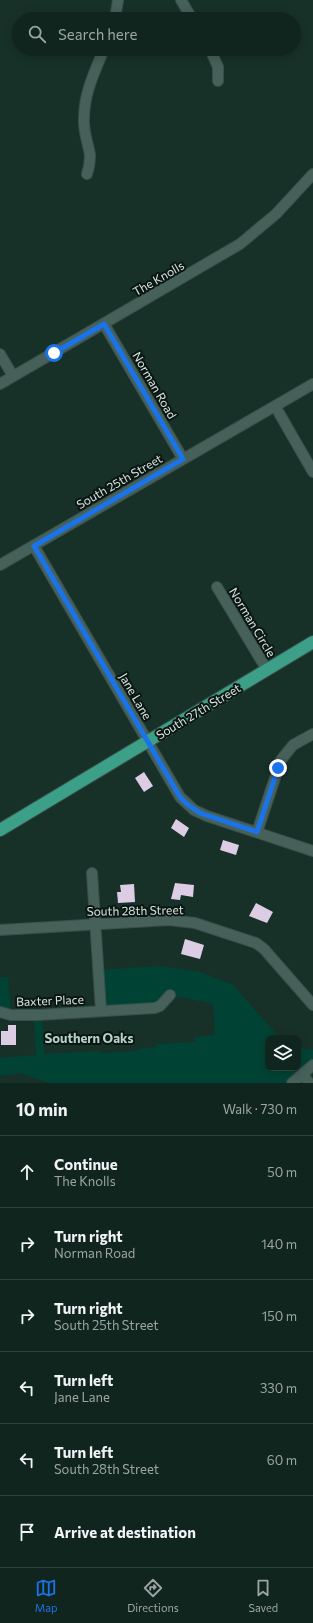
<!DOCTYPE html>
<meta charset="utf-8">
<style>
:root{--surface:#11251f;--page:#1e312c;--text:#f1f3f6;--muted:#9ca5a4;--line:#30423d;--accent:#1a73e8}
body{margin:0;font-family:Commissioner,sans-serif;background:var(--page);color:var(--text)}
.controls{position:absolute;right:12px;bottom:12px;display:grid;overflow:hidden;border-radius:8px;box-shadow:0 2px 10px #0003}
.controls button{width:36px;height:36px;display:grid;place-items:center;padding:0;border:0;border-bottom:1px solid var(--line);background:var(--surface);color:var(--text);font:20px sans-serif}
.stop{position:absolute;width:12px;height:12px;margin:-9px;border:3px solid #1a73e8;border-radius:50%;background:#fff}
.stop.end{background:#1a73e8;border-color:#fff;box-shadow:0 1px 4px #0008}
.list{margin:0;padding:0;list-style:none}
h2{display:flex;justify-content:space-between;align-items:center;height:52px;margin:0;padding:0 16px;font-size:17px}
h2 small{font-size:13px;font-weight:400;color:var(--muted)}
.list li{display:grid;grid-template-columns:26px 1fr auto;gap:12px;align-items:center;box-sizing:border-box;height:72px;padding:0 16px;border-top:1px solid var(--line)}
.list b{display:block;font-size:15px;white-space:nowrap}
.list p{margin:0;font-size:13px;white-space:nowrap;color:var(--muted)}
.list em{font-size:13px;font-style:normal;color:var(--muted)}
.icon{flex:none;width:22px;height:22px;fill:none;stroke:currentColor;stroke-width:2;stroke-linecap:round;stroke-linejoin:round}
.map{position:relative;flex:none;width:313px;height:1083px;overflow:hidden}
.search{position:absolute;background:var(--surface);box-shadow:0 2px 10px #0003;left:12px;right:12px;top:12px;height:44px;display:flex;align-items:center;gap:10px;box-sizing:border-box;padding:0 14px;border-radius:22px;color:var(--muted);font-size:15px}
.sheet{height:484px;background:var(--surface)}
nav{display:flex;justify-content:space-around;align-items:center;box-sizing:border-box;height:56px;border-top:1px solid var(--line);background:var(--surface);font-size:11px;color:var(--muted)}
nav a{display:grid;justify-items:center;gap:2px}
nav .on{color:var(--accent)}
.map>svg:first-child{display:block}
.green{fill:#004334}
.building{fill:#ddcde4}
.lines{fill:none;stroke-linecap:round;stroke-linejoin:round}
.minor-casing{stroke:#394e48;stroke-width:12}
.major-casing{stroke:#394e48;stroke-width:14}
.minor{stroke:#466159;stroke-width:10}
.major{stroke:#3c9f87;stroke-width:12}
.route{stroke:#1a73e8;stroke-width:5}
.labels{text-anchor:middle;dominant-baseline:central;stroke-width:4;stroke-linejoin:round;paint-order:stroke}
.street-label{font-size:12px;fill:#d7e6e1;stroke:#0b1613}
.neighbourhood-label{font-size:13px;font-weight:bold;fill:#b3d1c7;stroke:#0b1613}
</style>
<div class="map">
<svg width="313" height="1083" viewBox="0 0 313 1083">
<rect width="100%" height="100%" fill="#173129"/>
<path class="green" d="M160,966L200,972L233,985L280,1038H268V1068H298V1048L313,1050V1065L292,1083H49L21,1073L0,1076V1058L36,1055L34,1015L42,1014L44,1054L100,1051V1053L137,1051V1049L156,1047V1044L195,1042V1037L215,1035L213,1004L171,995L160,1006L101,1011L98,970Z
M0,977H8L11,1015L0,1012Z"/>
<path class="building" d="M144,772L153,786L144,792L135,778Z
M176,819L189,828L184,837L171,828Z
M223,840L239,845L236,855L220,850Z
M175,883L194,885L193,897L181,895L180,900L171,899Z
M134,884L135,902L118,903L117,892H121L120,885Z
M256,903L273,912L267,923L249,916Z
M185,939L204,945L200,959L181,954Z
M8,1025H16V1045H1V1031H8Z"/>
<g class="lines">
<defs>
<path id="minor" d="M181,0L192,19
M115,19L118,0
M210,49L218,67V81
M87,174C89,168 90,161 90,155C88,143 83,131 84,118C84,93 95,71 104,49
M104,324L183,459
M0,354L13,376
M0,384L240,244L276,214L313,174
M275,406L313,472
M34,546L180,797L194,810L207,816L313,851
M0,565L313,384
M217,587L267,670
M257,832L281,760L293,745L313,734
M92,873L101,1011
M0,930L169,920L195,923L256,943L264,949L313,1005
M0,1012L11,1015H38L155,1008L160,1006L170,995
M303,1074L309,1083
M292,1083L313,1065"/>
<path id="major" d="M0,830L313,642"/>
</defs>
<use href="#minor" class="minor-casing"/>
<use href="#major" class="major-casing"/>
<use href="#minor" class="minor"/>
<use href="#major" class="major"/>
</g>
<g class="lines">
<path class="route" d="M54,353L104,324L183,459L34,546L180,797L187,804L200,813L257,832L278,768"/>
</g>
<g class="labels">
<g class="street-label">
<text transform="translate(158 278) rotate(-30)">The Knolls</text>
<text transform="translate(155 385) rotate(60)">Norman Road</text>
<text transform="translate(119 481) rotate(-30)">South 25th Street</text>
<text transform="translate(253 622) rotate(59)">Norman Circle</text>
<text transform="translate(136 696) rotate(60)">Jane Lane</text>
<text transform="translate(198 711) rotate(-31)">South 27th Street</text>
<text transform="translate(135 910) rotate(-1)">South 28th Street</text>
<text transform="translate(50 1000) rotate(-2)">Baxter Place</text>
</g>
<g class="neighbourhood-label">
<text x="89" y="1038">Southern Oaks</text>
</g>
</g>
</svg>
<div class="controls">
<button><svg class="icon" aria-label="layers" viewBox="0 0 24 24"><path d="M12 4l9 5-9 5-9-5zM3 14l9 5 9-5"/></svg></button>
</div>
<div class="stop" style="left:54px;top:353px"></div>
<div class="stop end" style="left:278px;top:768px"></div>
<div class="search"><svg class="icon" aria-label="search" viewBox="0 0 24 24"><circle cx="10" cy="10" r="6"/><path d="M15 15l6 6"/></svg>Search here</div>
</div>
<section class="sheet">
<h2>10 min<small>Walk · 730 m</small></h2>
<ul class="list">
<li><svg class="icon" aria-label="ahead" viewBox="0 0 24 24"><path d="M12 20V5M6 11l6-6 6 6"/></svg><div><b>Continue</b><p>The Knolls</p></div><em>50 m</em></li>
<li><svg class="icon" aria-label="right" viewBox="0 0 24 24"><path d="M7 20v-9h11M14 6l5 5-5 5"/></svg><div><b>Turn right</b><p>Norman Road</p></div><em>140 m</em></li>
<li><svg class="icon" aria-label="right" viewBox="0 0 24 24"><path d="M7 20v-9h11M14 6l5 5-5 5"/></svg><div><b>Turn right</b><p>South 25th Street</p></div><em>150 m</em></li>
<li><svg class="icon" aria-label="left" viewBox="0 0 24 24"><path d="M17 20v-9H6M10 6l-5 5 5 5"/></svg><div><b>Turn left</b><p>Jane Lane</p></div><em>330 m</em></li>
<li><svg class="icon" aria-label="left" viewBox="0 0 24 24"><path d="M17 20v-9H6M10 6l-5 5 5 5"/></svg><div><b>Turn left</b><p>South 28th Street</p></div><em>60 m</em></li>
<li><svg class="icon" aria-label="arrive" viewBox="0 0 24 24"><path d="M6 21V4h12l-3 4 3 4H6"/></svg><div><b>Arrive at destination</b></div></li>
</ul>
</section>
<nav>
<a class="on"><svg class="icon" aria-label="map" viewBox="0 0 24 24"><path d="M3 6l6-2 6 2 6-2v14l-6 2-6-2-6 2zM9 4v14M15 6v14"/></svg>Map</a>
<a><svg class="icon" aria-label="directions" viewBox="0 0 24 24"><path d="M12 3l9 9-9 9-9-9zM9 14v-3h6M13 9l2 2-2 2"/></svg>Directions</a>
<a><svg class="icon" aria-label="saved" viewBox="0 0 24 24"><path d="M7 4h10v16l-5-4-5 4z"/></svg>Saved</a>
</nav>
